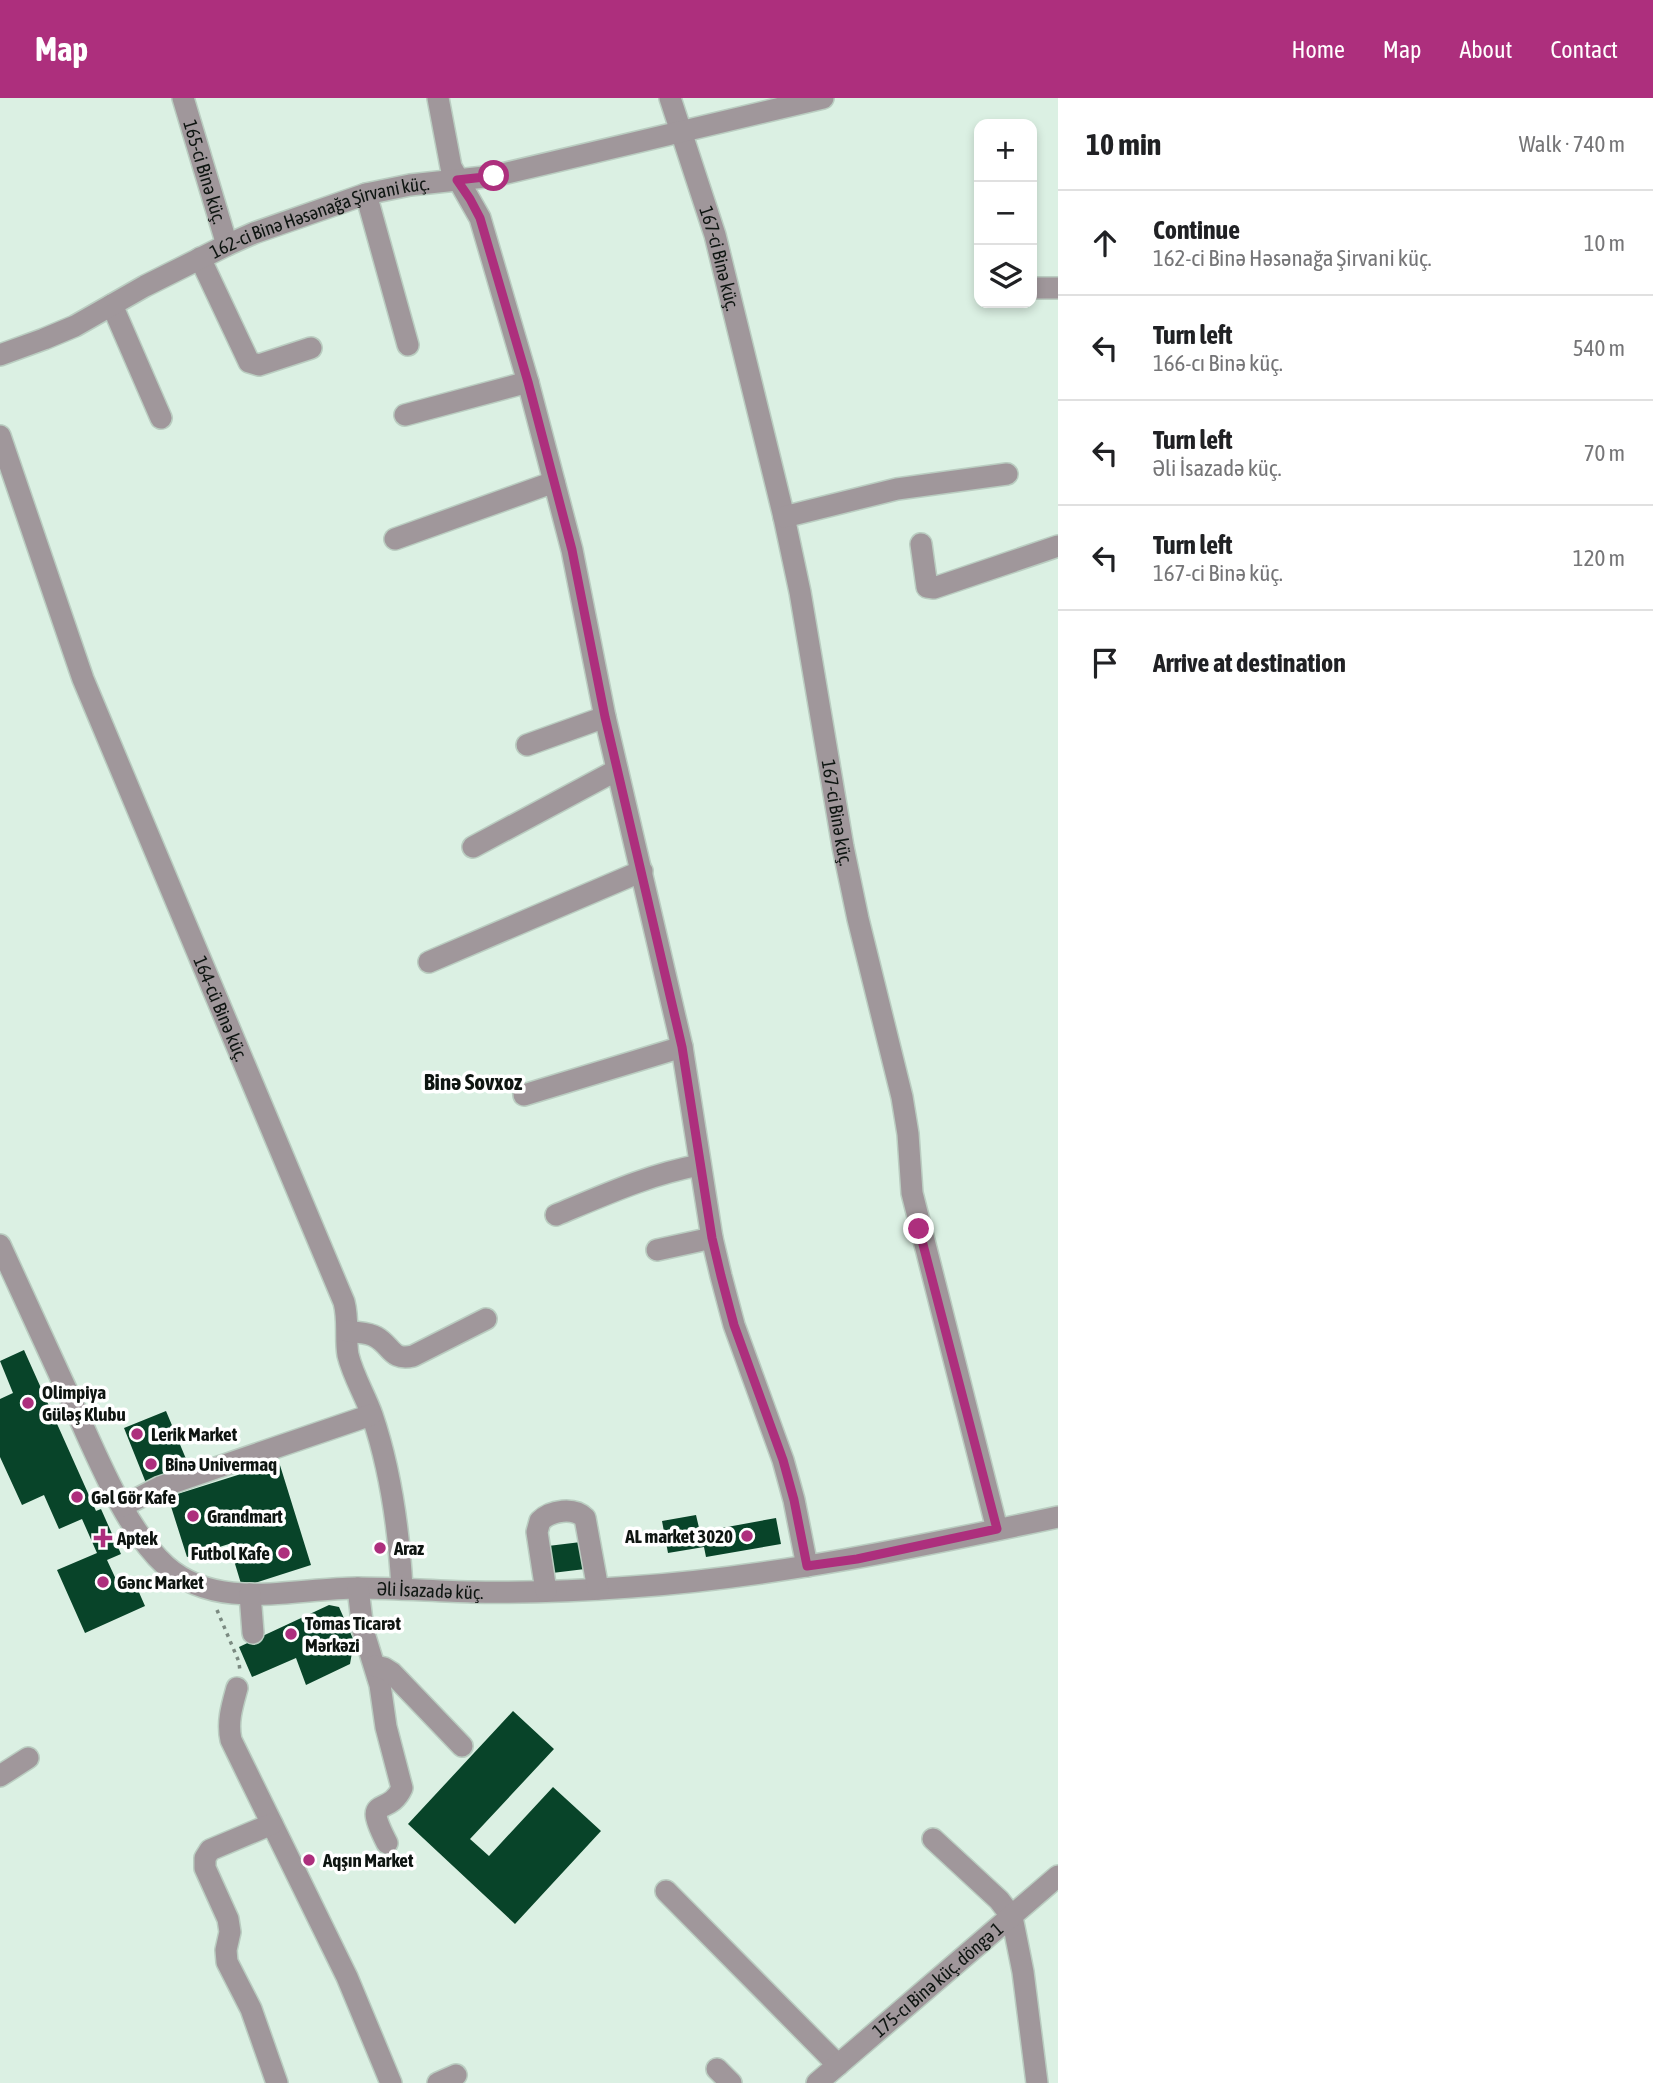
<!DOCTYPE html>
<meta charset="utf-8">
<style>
:root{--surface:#fff;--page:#f6f6f6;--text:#202124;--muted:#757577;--line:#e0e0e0;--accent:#ad2f7d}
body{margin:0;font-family:"Asap Condensed",sans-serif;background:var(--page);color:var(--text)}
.controls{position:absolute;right:21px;top:21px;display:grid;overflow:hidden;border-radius:14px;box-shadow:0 4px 10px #0003}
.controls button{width:63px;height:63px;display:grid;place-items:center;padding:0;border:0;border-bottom:2px solid var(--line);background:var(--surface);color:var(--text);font:35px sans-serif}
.stop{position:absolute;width:21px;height:21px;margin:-16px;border:5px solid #ad2f7d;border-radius:50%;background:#fff}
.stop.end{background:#ad2f7d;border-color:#fff;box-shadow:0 2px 7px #0008}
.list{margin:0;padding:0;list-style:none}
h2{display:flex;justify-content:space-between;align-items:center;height:91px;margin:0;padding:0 28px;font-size:30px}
h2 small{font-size:23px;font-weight:400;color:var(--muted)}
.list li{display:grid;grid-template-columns:46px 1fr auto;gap:21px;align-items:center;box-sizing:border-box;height:105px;padding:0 28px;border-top:2px solid var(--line)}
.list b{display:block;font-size:26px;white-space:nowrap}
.list p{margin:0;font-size:23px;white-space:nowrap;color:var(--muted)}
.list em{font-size:23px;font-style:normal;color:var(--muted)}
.icon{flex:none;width:38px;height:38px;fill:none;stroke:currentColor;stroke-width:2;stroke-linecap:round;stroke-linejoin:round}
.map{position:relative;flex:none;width:1058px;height:1985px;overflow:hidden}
header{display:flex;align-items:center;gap:42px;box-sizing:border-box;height:98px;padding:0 35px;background:var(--accent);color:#fff}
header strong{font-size:33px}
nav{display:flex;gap:38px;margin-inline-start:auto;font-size:24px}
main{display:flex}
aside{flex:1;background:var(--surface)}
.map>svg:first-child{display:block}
.building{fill:#084429}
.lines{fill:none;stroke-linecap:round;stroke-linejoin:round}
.minor-casing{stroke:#bacdc1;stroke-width:24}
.path{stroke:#7b8a81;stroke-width:3.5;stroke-dasharray:3.5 5;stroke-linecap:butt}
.minor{stroke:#a0979b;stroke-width:21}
.route{stroke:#ad2f7d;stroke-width:9}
.poi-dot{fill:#ad2f7d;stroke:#fff;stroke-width:2.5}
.labels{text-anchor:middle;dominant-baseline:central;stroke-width:7;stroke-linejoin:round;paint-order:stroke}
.street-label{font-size:19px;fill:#0e1511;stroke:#fff}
.poi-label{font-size:19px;font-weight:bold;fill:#0e1511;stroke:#fff;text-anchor:start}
.quarter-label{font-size:23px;font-weight:bold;fill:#0e1511;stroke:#fff}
</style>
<header>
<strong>Map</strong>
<nav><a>Home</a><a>Map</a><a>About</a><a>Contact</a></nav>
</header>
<main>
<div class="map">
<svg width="1058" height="1985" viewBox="0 0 1058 1985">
<rect width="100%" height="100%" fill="#dbf0e3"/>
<path class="building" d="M24,1252L96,1413L101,1411L121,1456L107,1462L120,1490L134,1483L145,1508L85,1535L57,1472L97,1455L82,1421L59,1431L44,1397L22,1407L0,1359V1301L13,1295L0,1263Z
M166,1313L189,1368L146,1385L124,1330Z
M279,1364L311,1467L242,1489L229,1446L187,1459L168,1399Z
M696,1417L700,1434L776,1420L781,1446L706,1459L704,1449L668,1455L662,1423Z
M581,1444L585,1471L552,1475L548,1448Z
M329,1507L339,1509L354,1543L350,1566L306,1587L296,1560L252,1579L239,1549Z
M513,1613L554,1651L470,1741L489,1758L553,1689L601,1733L515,1826L408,1726Z"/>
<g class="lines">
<defs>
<g id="minor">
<path id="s1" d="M183,0L227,147"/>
<path d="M438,0L451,69L480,120L528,284L572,452L605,619L682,949L712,1140L721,1178L734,1227L783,1362L794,1402L807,1468"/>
<path id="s2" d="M670,0L715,137L784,419L800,494L843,749L858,821L902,999L908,1036L912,1095L997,1431"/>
<path d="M366,96L408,247"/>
<path d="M200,160L249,264L259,267L311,250"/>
<path d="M1032,190H1058"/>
<path d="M112,207L161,320"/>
<path id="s3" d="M0,257L44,241L75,228L145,188L227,147L254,135L366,96L410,87L494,78L823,0"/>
<path d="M405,317L528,284"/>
<path id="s4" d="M0,338L83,581L344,1204C349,1223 345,1240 348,1257C353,1278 365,1297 372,1317C391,1373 399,1432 402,1491"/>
<path d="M784,419L897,391L1007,376"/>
<path d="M395,441L554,384"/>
<path d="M921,446L927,489L934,490L1058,448"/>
<path d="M527,647L605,619"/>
<path d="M473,749L617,672"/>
<path d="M429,864L642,773"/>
<path d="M524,997L682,949"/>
<path d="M556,1117C604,1097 650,1076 700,1067"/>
<path id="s5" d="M0,1147C26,1203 51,1259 77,1315C99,1363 127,1433 166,1468C218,1514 295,1490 357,1490C395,1490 433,1493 472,1494C525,1495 578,1493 631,1489C775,1479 917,1449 1058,1419"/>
<path d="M657,1152L712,1140"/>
<path d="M348,1233C357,1235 368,1234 376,1239C392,1248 391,1263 413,1258L486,1221"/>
<path d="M123,1408L160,1389L371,1317"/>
<path d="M358,1490L363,1532L380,1587L386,1629L402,1690C388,1721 361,1694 387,1745"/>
<path d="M546,1493L537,1434L540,1423C551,1412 574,1409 585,1420L598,1491"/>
<path d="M250,1496L253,1535"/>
<path d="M375,1568L384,1570L392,1575L462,1648"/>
<path d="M237,1590C232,1608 227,1624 231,1642L347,1879L391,1985"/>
<path d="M0,1678L28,1660"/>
<path d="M272,1726L210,1752L205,1760V1770L228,1821L230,1834L226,1852L227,1864L251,1911L277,1985"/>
<path d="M933,1741L999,1802L1012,1819L1023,1874L1037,1985"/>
<path d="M666,1793L838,1967"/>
<path d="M717,1971L731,1985"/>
<path d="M438,1985L456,1977"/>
<path id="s6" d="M817,1985L1058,1778"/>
</g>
</defs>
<use href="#minor" class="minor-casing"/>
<path class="path" d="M217,1512L239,1564L240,1574"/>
<use href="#minor" class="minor"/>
</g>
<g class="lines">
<path class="route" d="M494,78L457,82L470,101L480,120L528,284L572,452L605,619L682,949L712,1140L721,1178L734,1227L783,1362L794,1402L807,1468L857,1461L997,1431L919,1131"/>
</g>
<g class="poi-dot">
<circle cx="28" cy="1305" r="7"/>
<circle cx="137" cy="1336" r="7"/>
<circle cx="151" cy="1366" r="7"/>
<circle cx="77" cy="1399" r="7"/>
<circle cx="193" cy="1418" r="7"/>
<circle cx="747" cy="1438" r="7"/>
<path d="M99.5 1429.5h7v7h7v7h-7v7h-7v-7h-7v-7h7z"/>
<circle cx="380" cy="1450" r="7"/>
<circle cx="284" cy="1455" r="7"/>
<circle cx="103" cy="1484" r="7"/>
<circle cx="291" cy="1536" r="7"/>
<circle cx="309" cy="1762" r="7"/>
</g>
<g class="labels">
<g class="street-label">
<text stroke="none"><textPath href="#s1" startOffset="77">165-ci Binə küç.</textPath></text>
<text stroke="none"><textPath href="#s3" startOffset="350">162-ci Binə Həsənağa Şirvani küç.</textPath></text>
<text stroke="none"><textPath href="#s2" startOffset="168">167-ci Binə küç.</textPath></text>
<text stroke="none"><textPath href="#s2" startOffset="735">167-ci Binə küç.</textPath></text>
<text stroke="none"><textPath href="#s4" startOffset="614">164-cü Binə küç.</textPath></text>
<text stroke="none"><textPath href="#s5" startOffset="634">Əli İsazadə küç.</textPath></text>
<text stroke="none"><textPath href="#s6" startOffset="159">175-cı Binə küç. döngə 1</textPath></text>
</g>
<g class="poi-label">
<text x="42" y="1294">Olimpiya<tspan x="42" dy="22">Güləş Klubu</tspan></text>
<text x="151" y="1336">Lerik Market</text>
<text x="165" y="1366">Binə Univermaq</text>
<text x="91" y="1399">Gəl Gör Kafe</text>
<text x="207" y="1418">Grandmart</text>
<text x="733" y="1438" text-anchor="end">AL market 3020</text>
<text x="117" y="1440">Aptek</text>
<text x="394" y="1450">Araz</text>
<text x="270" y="1455" text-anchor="end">Futbol Kafe</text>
<text x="117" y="1484">Gənc Market</text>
<text x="305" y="1525">Tomas Ticarət<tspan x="305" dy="22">Mərkəzi</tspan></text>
<text x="323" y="1762">Aqşın Market</text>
</g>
<g class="quarter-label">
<text x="473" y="984">Binə Sovxoz</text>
</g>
</g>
</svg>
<div class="controls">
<button>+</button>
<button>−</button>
<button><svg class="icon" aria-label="layers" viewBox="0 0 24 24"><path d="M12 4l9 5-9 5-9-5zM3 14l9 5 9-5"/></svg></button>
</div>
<div class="stop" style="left:494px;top:78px"></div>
<div class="stop end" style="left:919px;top:1131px"></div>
</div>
<aside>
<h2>10 min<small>Walk · 740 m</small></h2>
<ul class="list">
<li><svg class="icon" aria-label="ahead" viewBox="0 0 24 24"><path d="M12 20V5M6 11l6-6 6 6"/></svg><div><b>Continue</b><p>162-ci Binə Həsənağa Şirvani küç.</p></div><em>10 m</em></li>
<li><svg class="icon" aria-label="left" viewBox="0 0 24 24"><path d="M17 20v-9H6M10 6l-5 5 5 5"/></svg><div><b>Turn left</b><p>166-cı Binə küç.</p></div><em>540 m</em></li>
<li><svg class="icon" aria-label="left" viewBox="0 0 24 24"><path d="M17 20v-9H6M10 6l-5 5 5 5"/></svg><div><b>Turn left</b><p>Əli İsazadə küç.</p></div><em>70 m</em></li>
<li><svg class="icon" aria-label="left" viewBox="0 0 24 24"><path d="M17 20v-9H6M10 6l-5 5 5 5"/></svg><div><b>Turn left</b><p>167-ci Binə küç.</p></div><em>120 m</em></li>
<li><svg class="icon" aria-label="arrive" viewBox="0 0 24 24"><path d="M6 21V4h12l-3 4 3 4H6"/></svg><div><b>Arrive at destination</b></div></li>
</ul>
</aside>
</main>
